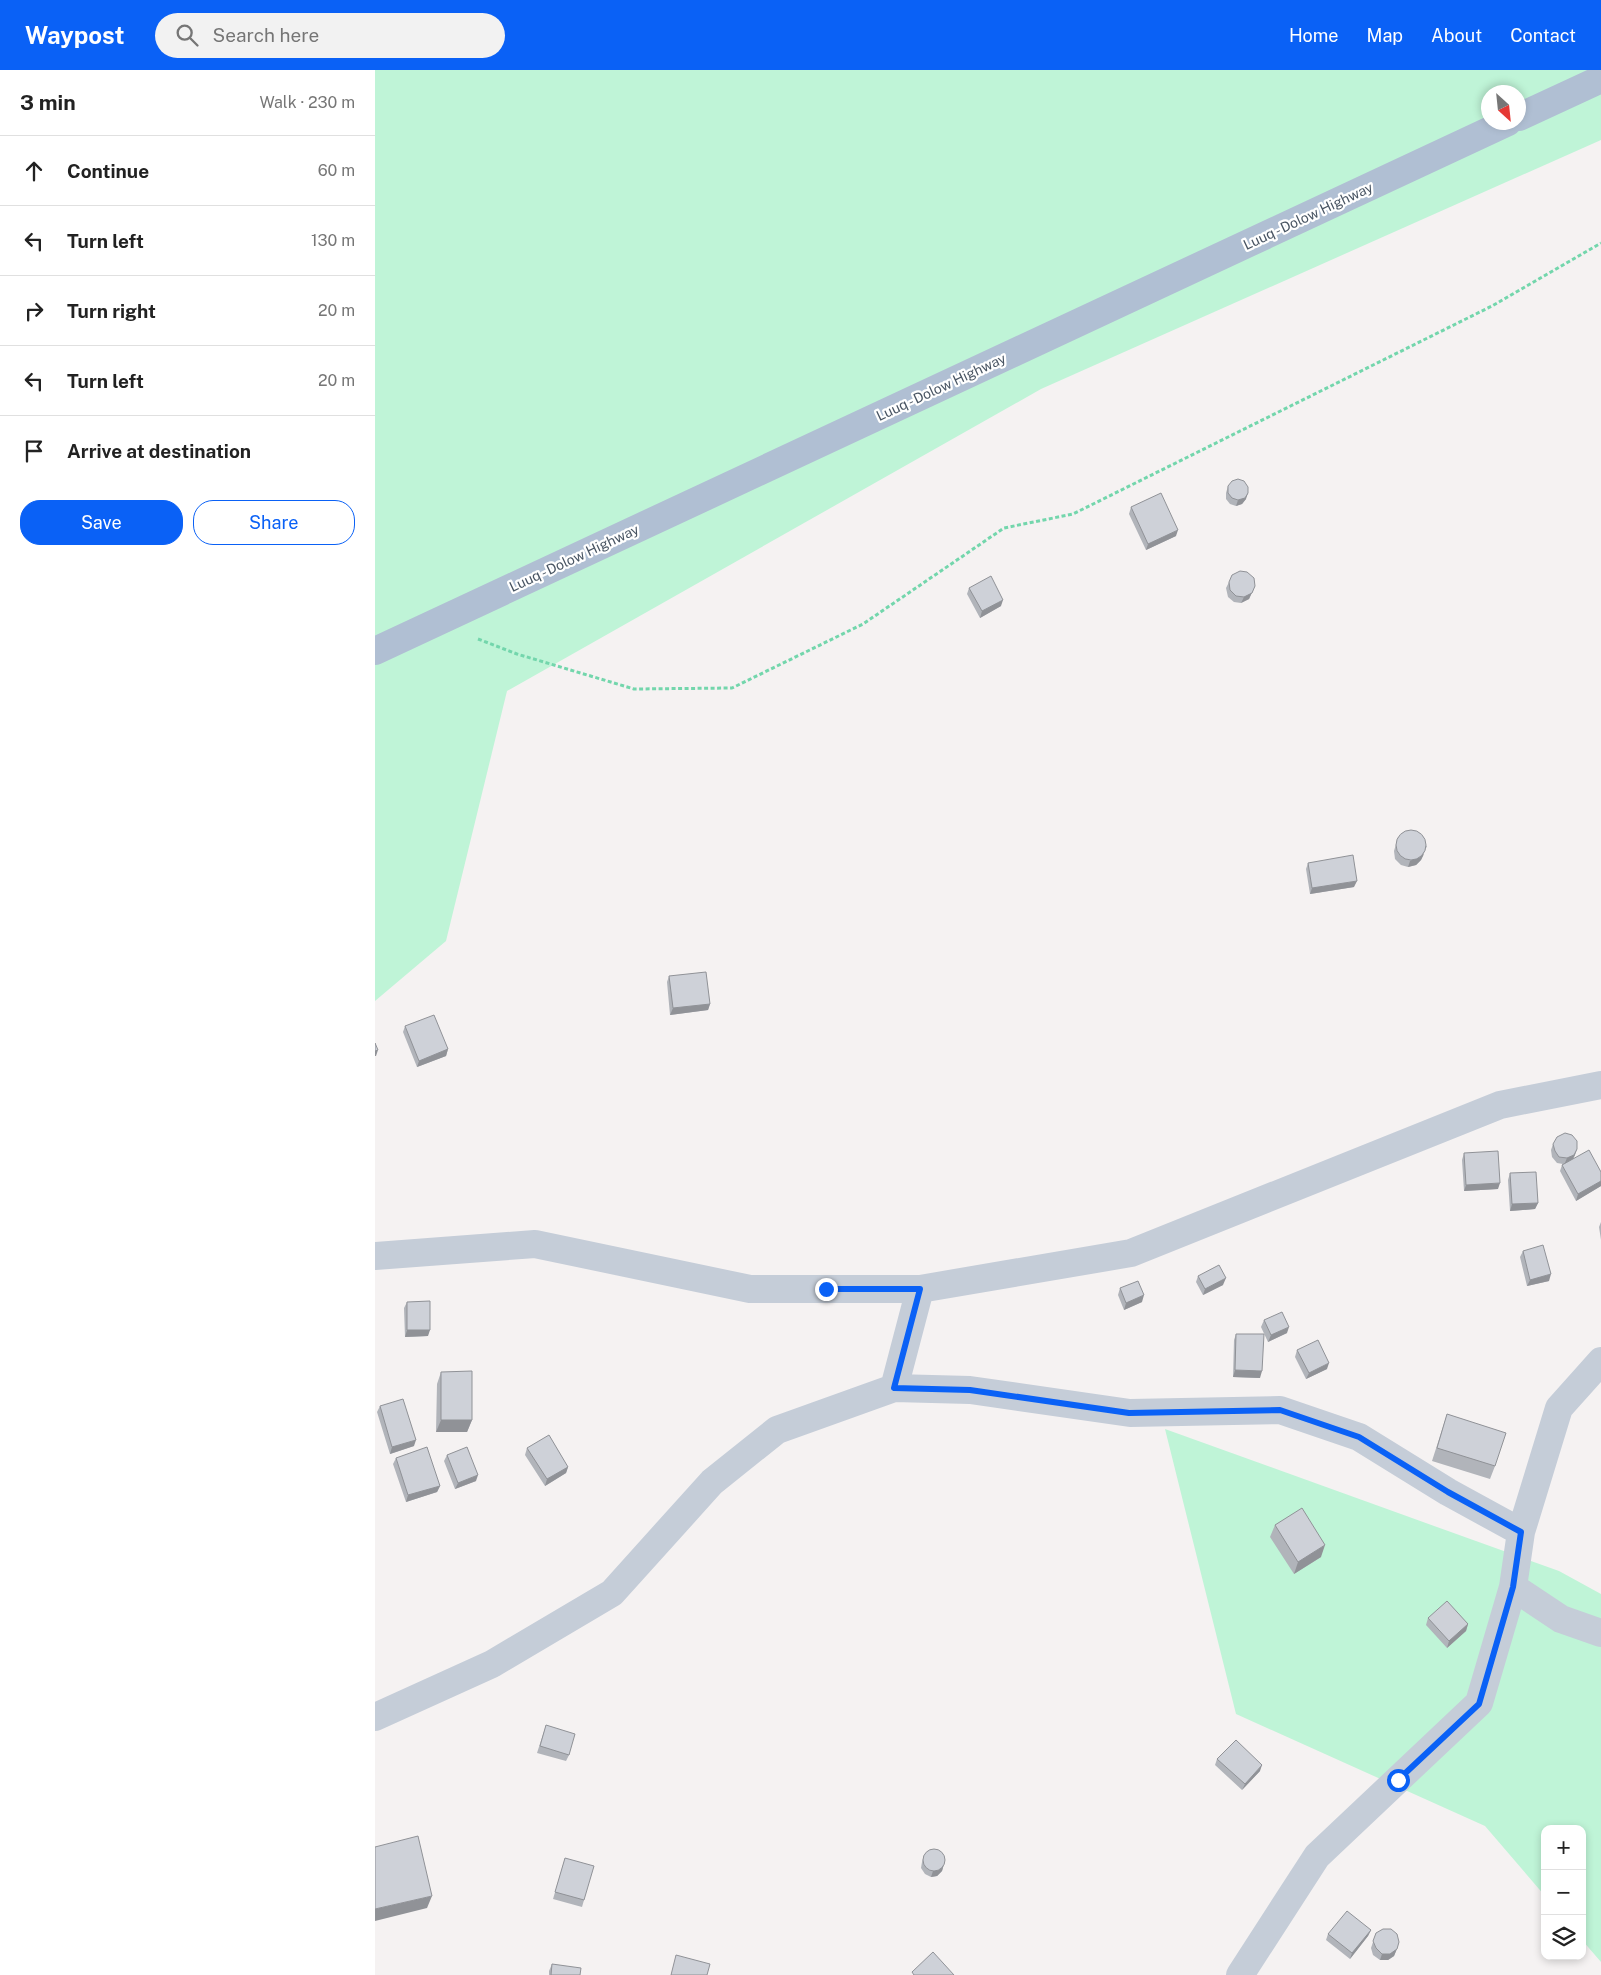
<!DOCTYPE html>
<meta charset="utf-8">
<style>
:root{--surface:#fff;--page:#f2f2f2;--text:#222;--muted:#767676;--line:#e0e0e0;--accent:#0a61f6}
body{margin:0;font-family:"Public Sans",sans-serif;background:var(--page);color:var(--text)}
.controls{position:absolute;right:15px;bottom:15px;display:grid;overflow:hidden;border-radius:10px;box-shadow:0 2px 8px #0003}
.controls button{width:45px;height:45px;display:grid;place-items:center;padding:0;border:0;border-bottom:1px solid var(--line);background:var(--surface);color:var(--text);font:25px sans-serif}
.compass{position:absolute;left:1106px;top:15px;width:45px;height:45px;border-radius:50%;background:var(--surface);box-shadow:0 2px 8px #0003;rotate:153deg}
.stop{position:absolute;width:15px;height:15px;margin:-11px;border:4px solid #0a61f6;border-radius:50%;background:#fff}
.stop.end{background:#0a61f6;border-color:#fff;box-shadow:0 1px 5px #0008}
.list{margin:0;padding:0;list-style:none}
h2{display:flex;justify-content:space-between;align-items:center;height:65px;margin:0;padding:0 20px;font-size:21px}
h2 small{font-size:16px;font-weight:400;color:var(--muted)}
.list li{display:grid;grid-template-columns:32px 1fr auto;gap:15px;align-items:center;box-sizing:border-box;height:70px;padding:0 20px;border-top:1px solid var(--line)}
.list b{display:block;font-size:19px;white-space:nowrap}
.list em{font-size:16px;font-style:normal;color:var(--muted)}
.actions{display:flex;gap:10px;padding:15px 20px}
.actions a{flex:1;padding:11px 0;border:1px solid var(--accent);border-radius:20px;text-align:center;font-size:18px;color:var(--accent)}
.actions .main{background:var(--accent);color:#fff}
.icon{flex:none;width:28px;height:28px;fill:none;stroke:currentColor;stroke-width:2;stroke-linecap:round;stroke-linejoin:round}
.map{position:relative;flex:none;width:1226px;height:1905px;overflow:hidden}
header{display:flex;align-items:center;gap:30px;box-sizing:border-box;height:70px;padding:0 25px;background:var(--accent);color:#fff}
header strong{font-size:24px}
nav{display:flex;gap:28px;margin-inline-start:auto;font-size:18px}
.search{width:350px;height:45px;background:var(--page);display:flex;align-items:center;gap:12px;box-sizing:border-box;padding:0 18px;border-radius:28px;color:var(--muted);font-size:19px}
main{display:flex}
aside{flex:1;background:var(--surface)}
.map>svg:first-child{display:block}
.green{fill:#bff4d7;fill-rule:evenodd}
.lines{fill:none;stroke-linecap:round;stroke-linejoin:round}
.path{stroke:#73d6ac;stroke-width:3;stroke-dasharray:4 2.5;stroke-linecap:butt}
.street{stroke:#c5cdd8;stroke-width:28}
.primary{stroke:#b0bfd3;stroke-width:28}
.wall{fill:#b1b4ba}
.shaded-wall{fill:#909297}
.building{fill:#ced1d8;stroke:#909297}
.route{stroke:#0a61f6;stroke-width:6}
.labels{text-anchor:middle;dominant-baseline:central;stroke-width:4.5;stroke-linejoin:round;paint-order:stroke}
.street-label{font-size:14px;fill:#485462;stroke:#fff}
</style>
<header>
<strong>Waypost</strong>
<div class="search"><svg class="icon" aria-label="search" viewBox="0 0 24 24"><circle cx="10" cy="10" r="6"/><path d="M15 15l6 6"/></svg>Search here</div>
<nav><a>Home</a><a>Map</a><a>About</a><a>Contact</a></nav>
</header>
<main>
<aside>
<h2>3 min<small>Walk · 230 m</small></h2>
<ul class="list">
<li><svg class="icon" aria-label="ahead" viewBox="0 0 24 24"><path d="M12 20V5M6 11l6-6 6 6"/></svg><div><b>Continue</b></div><em>60 m</em></li>
<li><svg class="icon" aria-label="left" viewBox="0 0 24 24"><path d="M17 20v-9H6M10 6l-5 5 5 5"/></svg><div><b>Turn left</b></div><em>130 m</em></li>
<li><svg class="icon" aria-label="right" viewBox="0 0 24 24"><path d="M7 20v-9h11M14 6l5 5-5 5"/></svg><div><b>Turn right</b></div><em>20 m</em></li>
<li><svg class="icon" aria-label="left" viewBox="0 0 24 24"><path d="M17 20v-9H6M10 6l-5 5 5 5"/></svg><div><b>Turn left</b></div><em>20 m</em></li>
<li><svg class="icon" aria-label="arrive" viewBox="0 0 24 24"><path d="M6 21V4h12l-3 4 3 4H6"/></svg><div><b>Arrive at destination</b></div></li>
</ul>
<div class="actions"><a class="main">Save</a><a>Share</a></div>
</aside>
<div class="map">
<svg width="1226" height="1905" viewBox="0 0 1226 1905">
<rect width="100%" height="100%" fill="#f5f2f2"/>
<path class="green" d="M0,0H1226V70L666,319L132,621L71,871L0,931ZM1114,22H1144V52H1114Z
M790,1359L1184,1501L1226,1524V1892L1207,1870V1759H1170V1826L1110,1756L861,1644Z"/>
<g class="lines">
<path class="path" d="M103,569L142,584L259,619L357,618L488,554L629,458L698,444L1117,236L1226,173"/>
<path class="street" d="M0,1186L160,1174L375,1219H545L756,1183L1125,1035L1226,1015
M519,1318L545,1219
M1138,1517L1186,1549L1226,1563
M0,1647L117,1594L237,1523L337,1412L402,1360L519,1318L595,1320L755,1343L905,1340L984,1367L1073,1422L1146,1462
M865,1905L942,1786L1104,1633L1138,1517L1146,1462L1184,1338L1226,1291"/>
<path class="primary" d="M1144,47L1226,9
M0,581L1133,52"/>
</g>
<path class="wall" d="M853,416L871,429L867,434L861,436L855,434L851,429V423Z
M756,437L801,466L771,480L754,444Z
M854,512L880,516L874,529L866,533L859,532L853,527L851,518Z
M594,518L626,536L605,548L592,524Z
M1023,767L1052,776L1046,790L1041,795L1033,797L1026,795L1020,789L1019,781Z
M933,793L979,817L935,824L931,799Z
M294,906L335,934L333,940L295,945L292,912Z
M30,956L73,979L71,986L42,997L28,962Z
M1178,1074L1200,1085L1198,1089L1226,1102V1116L1201,1131L1185,1101L1187,1095L1188,1094L1182,1093L1177,1087L1176,1080Z
M1089,1083L1123,1119L1089,1121L1087,1090Z
M1135,1103L1163,1133L1160,1139L1135,1141L1133,1110Z
M1226,1152V1170L1224,1157Z
M1148,1181L1174,1211L1152,1216L1145,1187Z
M823,1206L848,1215L828,1225L821,1212Z
M745,1218L767,1232L749,1240L743,1225Z
M32,1232L53,1266L30,1267L29,1238Z
M889,1250L912,1263L893,1272L886,1257Z
M861,1264L885,1308L858,1307L859,1270Z
M922,1280L952,1299L931,1309L920,1287Z
M66,1302L97,1350L92,1362H61L62,1314Z
M5,1336L39,1376L15,1384L2,1342Z
M1072,1344L1120,1396L1115,1409L1057,1391Z
M152,1378L193,1397L191,1403L170,1416L150,1385Z
M72,1385L101,1411L80,1419L69,1391Z
M21,1388L65,1416L62,1422L31,1432L18,1394Z
M900,1455L946,1487L919,1504L895,1467Z
M1053,1548L1093,1554L1091,1561L1072,1578L1051,1555Z
M171,1655L194,1685L191,1691L162,1683Z
M842,1689L885,1701L867,1720L840,1695Z
M549,1785L569,1794L567,1801L562,1806L556,1807L550,1804L546,1798L547,1792Z
M190,1788L209,1830L207,1837L178,1829Z
M996,1860L993,1866L975,1889L951,1870L953,1864Z
M1001,1863L1024,1872L1019,1886L1013,1890H1005L998,1885L996,1878Z
M177,1894L205,1905H174V1901Z"/>
<path class="shaded-wall" d="M873,423L871,429L867,434L861,436L863,430Z
M803,460L801,466L771,480L773,474Z
M880,516L874,529L866,533L869,527Z
M628,530L626,536L605,548L607,541Z
M1049,784L1046,790L1041,795L1033,797L1035,791Z
M982,811L979,817L935,824L937,818Z
M335,934L333,940L295,945L298,938Z
M73,979L71,986L42,997L44,991Z
M3,980L1,986H0V981Z
M1202,1079L1200,1085L1196,1092L1189,1095L1192,1088Z
M1226,1111V1116L1201,1131L1203,1124Z
M1125,1113L1123,1119L1089,1121L1091,1115Z
M1163,1133L1160,1139L1135,1141L1137,1134Z
M1176,1204L1174,1211L1152,1216L1155,1210Z
M851,1208L848,1215L828,1225L830,1219Z
M769,1225L767,1232L749,1240L751,1233Z
M914,1257L912,1263L893,1272L896,1265Z
M32,1260H55L53,1266L30,1267Z
M954,1293L952,1299L931,1309L934,1303Z
M860,1300L887,1301L885,1308L858,1307Z
M66,1350H97L92,1362H61Z
M41,1370L39,1376L15,1384L17,1377Z
M193,1397L191,1403L170,1416L172,1409Z
M103,1405L101,1411L80,1419L83,1413Z
M65,1416L62,1422L31,1432L33,1425Z
M950,1475L946,1487L919,1504L923,1492Z
M1093,1554L1091,1561L1072,1578L1074,1571Z
M887,1695L885,1701L867,1720L870,1714Z
M569,1794L567,1801L562,1806L556,1807L558,1801Z
M57,1826L52,1838L0,1851V1839Z
M996,1860L993,1866L975,1889L977,1883Z
M1022,1879L1019,1886L1013,1890H1005L1007,1884Z"/>
<path class="building" d="M863,409L869,411L873,417V423L870,428L863,430L857,428L853,423V416L857,411Z
M786,423L803,460L773,474L756,437Z
M865,501L872,502L879,508L880,516L877,523L869,527L861,526L855,520L854,512L857,505Z
M616,506L628,530L607,541L594,518Z
M1021 775a15 15 0 1 1 30 0a15 15 0 1 1-30 0Z
M978,785L982,811L937,818L933,793Z
M331,902L335,934L298,938L294,906Z
M59,945L73,979L44,991L30,956Z
M0,973L3,980L0,981Z
M1190,1063L1197,1065L1202,1071V1079L1199,1085L1192,1088L1184,1087L1180,1081L1178,1074L1182,1067Z
M1214,1080L1226,1102V1111L1203,1124L1187,1095Z
M1123,1081L1125,1113L1091,1115L1089,1083Z
M1161,1102L1163,1133L1137,1134L1135,1103Z
M1168,1175L1176,1204L1155,1210L1148,1181Z
M844,1195L851,1208L830,1219L823,1206Z
M763,1211L769,1225L751,1233L745,1218Z
M55,1231V1260H32V1232Z
M907,1242L914,1257L896,1265L889,1250Z
M861,1264H889L887,1301L860,1300Z
M943,1270L954,1293L934,1303L922,1280Z
M97,1301V1350H66V1302Z
M28,1329L41,1370L17,1377L5,1336Z
M1072,1344L1131,1363L1120,1396L1062,1378Z
M174,1365L193,1397L172,1409L152,1378Z
M52,1377L65,1416L33,1425L21,1388Z
M92,1377L103,1405L83,1413L72,1385Z
M927,1438L950,1475L923,1492L900,1455Z
M1072,1531L1093,1554L1074,1571L1053,1548Z
M171,1655L200,1664L194,1685L165,1676Z
M861,1670L887,1695L870,1714L842,1689Z
M43,1766L57,1826L0,1839V1777Z
M548 1790a11 11 0 1 1 22 0a11 11 0 1 1-22 0Z
M190,1788L219,1796L209,1830L180,1822Z
M972,1841L996,1860L977,1883L953,1864Z
M1008,1859H1016L1022,1864L1024,1872L1022,1879L1015,1884H1007L1001,1878L998,1871L1001,1863Z
M558,1882L579,1905H539L537,1902Z
M301,1885L335,1894L332,1905H296Z
M177,1894L206,1898L205,1905H176Z"/>
<g class="lines">
<path class="route" d="M451,1219H545L519,1318L595,1320L754,1343L905,1340L984,1367L1073,1422L1146,1462L1138,1517L1104,1634L1023,1710"/>
</g>
<g class="labels">
<g class="street-label">
<text transform="translate(933 146) rotate(-25)">Luuq - Dolow Highway</text>
<text transform="translate(566 317) rotate(-25)">Luuq - Dolow Highway</text>
<text transform="translate(199 488) rotate(-25)">Luuq - Dolow Highway</text>
</g>
</g>
</svg>
<div class="controls">
<button>+</button>
<button>−</button>
<button><svg class="icon" aria-label="layers" viewBox="0 0 24 24"><path d="M12 4l9 5-9 5-9-5zM3 14l9 5 9-5"/></svg></button>
</div>
<svg class="compass" viewBox="-18 -18 36 36"><path d="M0-13l5 13h-10z" fill="#e53935"/><path d="M0 13l5-13h-10z" fill="#767676"/></svg>
<div class="stop" style="left:1023px;top:1710px"></div>
<div class="stop end" style="left:451px;top:1219px"></div>
</div>
</main>
